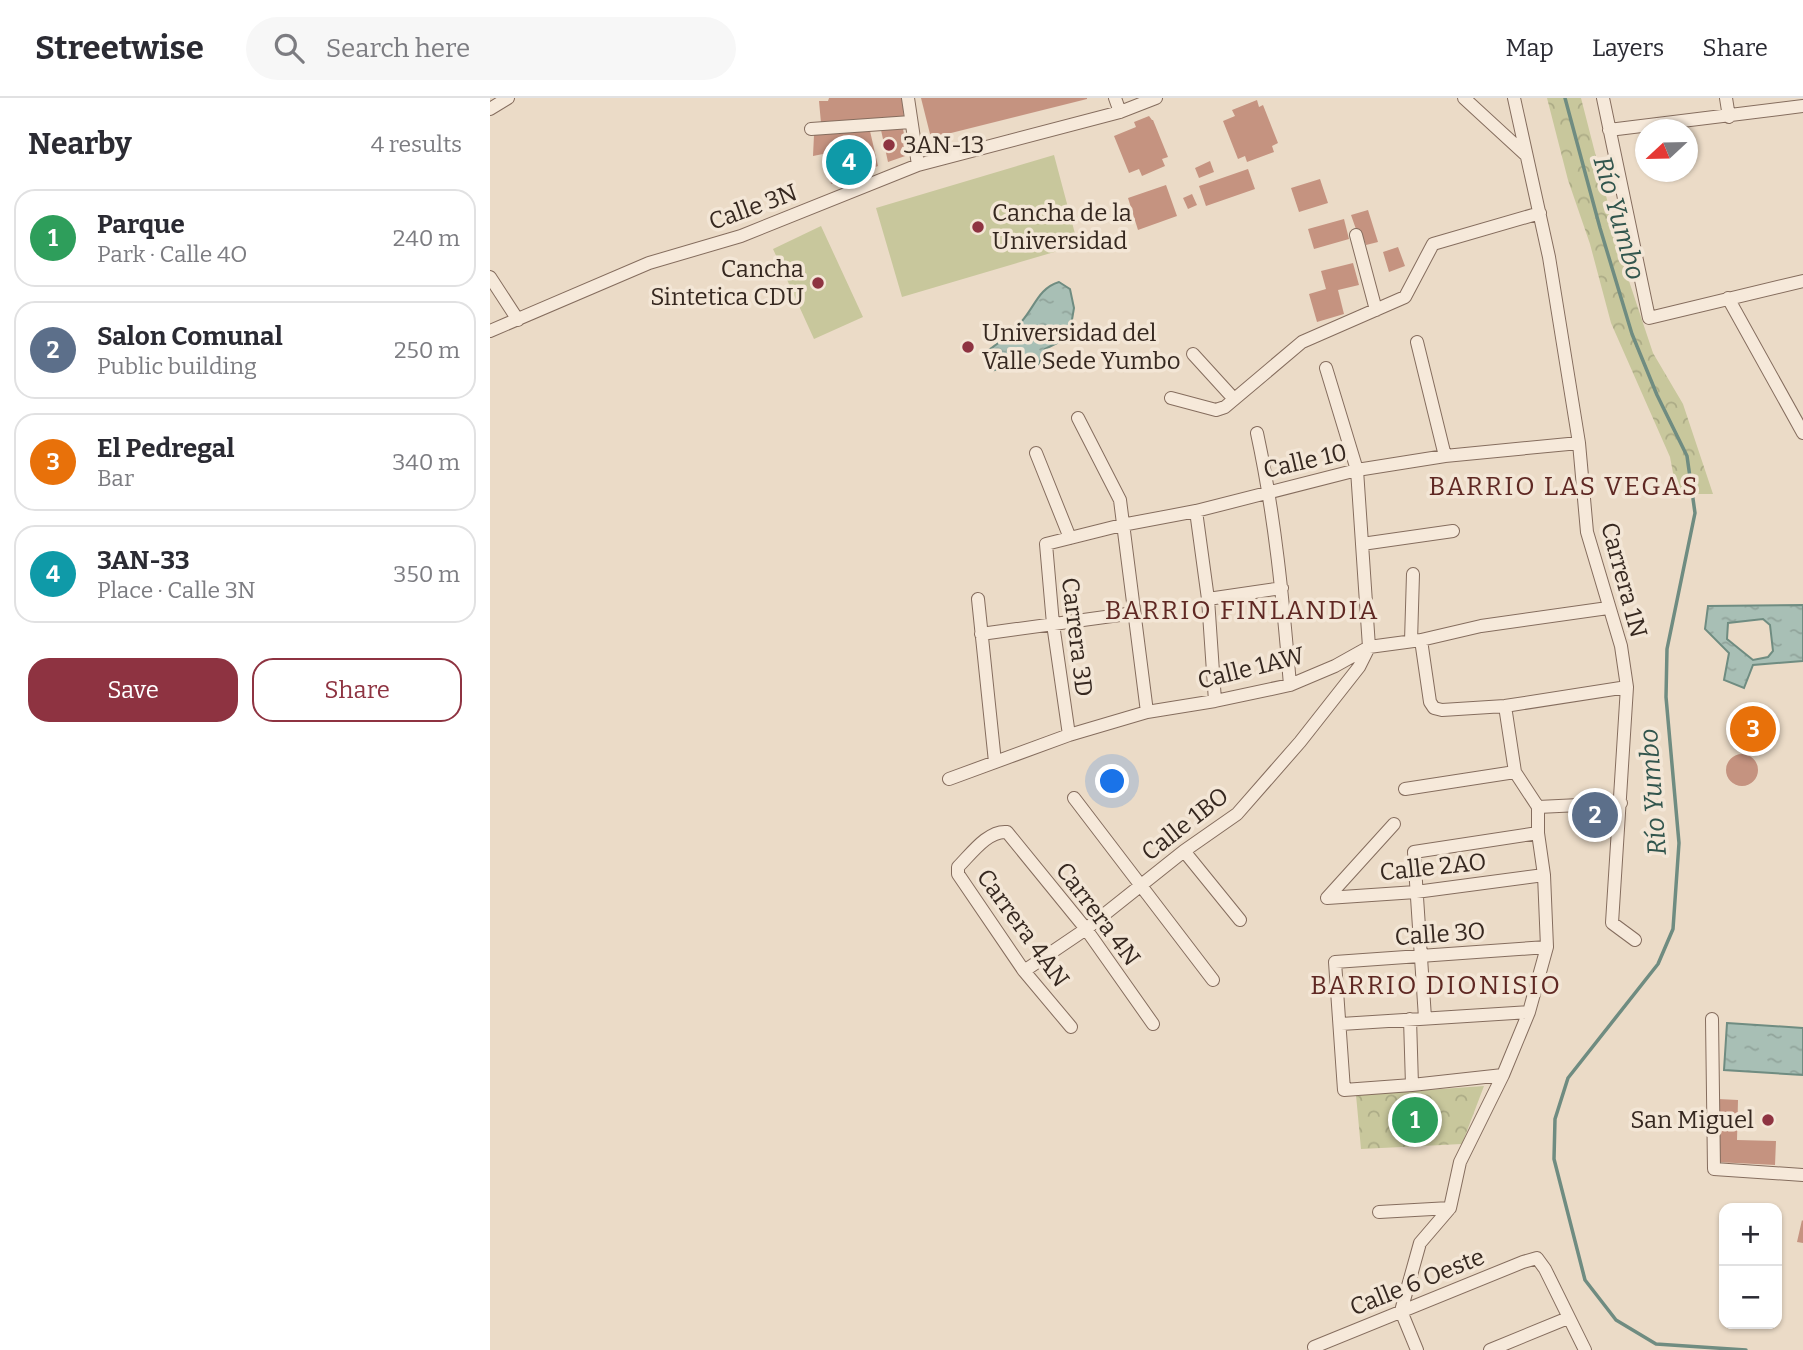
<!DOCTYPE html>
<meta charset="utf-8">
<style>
:root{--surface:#fff;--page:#f7f7f7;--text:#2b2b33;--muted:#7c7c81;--line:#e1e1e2;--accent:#8e3341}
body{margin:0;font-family:Bitter,serif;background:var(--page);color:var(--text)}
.controls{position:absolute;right:21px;bottom:21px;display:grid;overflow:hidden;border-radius:14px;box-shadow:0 2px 5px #0004}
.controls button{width:63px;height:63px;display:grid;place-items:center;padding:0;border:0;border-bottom:2px solid var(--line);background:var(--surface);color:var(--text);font:35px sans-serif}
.compass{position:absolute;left:1145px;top:21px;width:63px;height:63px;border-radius:50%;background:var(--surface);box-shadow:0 2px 5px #0004;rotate:248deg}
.you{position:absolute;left:623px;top:684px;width:24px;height:24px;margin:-18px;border:5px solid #fff;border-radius:50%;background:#1a73e8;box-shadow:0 0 0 10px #1a73e833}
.badge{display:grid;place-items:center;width:46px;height:46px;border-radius:50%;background:var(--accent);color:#fff;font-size:23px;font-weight:700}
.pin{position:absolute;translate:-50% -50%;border:4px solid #fff;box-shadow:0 2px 7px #0006}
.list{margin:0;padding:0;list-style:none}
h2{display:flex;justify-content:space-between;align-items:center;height:91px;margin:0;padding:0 28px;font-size:30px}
h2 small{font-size:23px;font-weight:400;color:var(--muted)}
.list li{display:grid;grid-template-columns:46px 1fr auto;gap:21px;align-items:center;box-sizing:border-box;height:98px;margin:0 14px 14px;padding:0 14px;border:2px solid var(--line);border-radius:21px}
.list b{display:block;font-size:26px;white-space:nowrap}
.list p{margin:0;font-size:23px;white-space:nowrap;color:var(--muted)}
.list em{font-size:23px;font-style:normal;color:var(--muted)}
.actions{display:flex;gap:14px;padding:21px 28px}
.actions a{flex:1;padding:16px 0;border:2px solid var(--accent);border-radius:21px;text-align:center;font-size:24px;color:var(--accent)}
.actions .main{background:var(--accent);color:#fff}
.icon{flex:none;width:38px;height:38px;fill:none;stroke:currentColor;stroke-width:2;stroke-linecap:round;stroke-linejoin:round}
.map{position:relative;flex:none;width:1313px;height:1252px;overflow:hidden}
header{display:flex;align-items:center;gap:42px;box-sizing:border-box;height:98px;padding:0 35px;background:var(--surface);border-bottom:2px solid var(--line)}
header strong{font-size:33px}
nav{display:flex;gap:38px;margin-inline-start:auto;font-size:24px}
.search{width:490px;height:63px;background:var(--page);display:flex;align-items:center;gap:18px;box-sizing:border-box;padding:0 24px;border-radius:38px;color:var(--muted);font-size:26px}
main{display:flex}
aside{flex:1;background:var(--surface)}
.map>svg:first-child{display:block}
.park{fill:url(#park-crowns)}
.pitch{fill:#c8c79c}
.water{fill:url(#water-ripples);stroke:#6f8c81;stroke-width:2;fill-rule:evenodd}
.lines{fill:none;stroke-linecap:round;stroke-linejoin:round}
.stream{stroke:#6f8c81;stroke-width:3.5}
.building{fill:#c59380}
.minor-casing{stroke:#856d5e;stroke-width:14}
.minor{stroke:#f6e9da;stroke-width:12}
.poi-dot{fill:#8e3341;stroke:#f3e6d6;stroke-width:2.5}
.labels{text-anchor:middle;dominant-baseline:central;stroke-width:7;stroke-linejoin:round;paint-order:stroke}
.poi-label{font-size:24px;fill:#362820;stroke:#f3e6d6;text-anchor:start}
.street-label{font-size:24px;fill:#362820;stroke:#f3e6d6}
.water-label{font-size:26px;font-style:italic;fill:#31554d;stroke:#f3e6d6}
.neighbourhood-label{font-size:26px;letter-spacing:2px;fill:#5f2823;stroke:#f3e6d6}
</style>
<header>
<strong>Streetwise</strong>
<div class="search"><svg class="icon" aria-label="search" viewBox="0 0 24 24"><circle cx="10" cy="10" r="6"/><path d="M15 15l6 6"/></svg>Search here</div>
<nav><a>Map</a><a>Layers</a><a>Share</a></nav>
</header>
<main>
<aside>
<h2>Nearby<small>4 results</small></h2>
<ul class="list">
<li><span class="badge" style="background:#2e9e5b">1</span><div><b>Parque</b><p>Park · Calle 4O</p></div><em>240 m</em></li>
<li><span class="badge" style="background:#5c6f8a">2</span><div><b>Salon Comunal</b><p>Public building</p></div><em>250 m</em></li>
<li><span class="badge" style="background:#e8710a">3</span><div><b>El Pedregal</b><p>Bar</p></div><em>340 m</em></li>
<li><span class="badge" style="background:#0f9aa8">4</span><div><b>3AN-33</b><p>Place · Calle 3N</p></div><em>350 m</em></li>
</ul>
<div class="actions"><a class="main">Save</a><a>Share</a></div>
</aside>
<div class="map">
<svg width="1313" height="1252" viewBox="0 0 1313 1252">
<defs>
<pattern id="park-crowns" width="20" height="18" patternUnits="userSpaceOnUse" patternTransform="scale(1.75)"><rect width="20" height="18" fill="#c8c79c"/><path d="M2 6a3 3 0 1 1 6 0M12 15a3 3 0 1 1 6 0" fill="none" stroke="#acab86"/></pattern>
<pattern id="water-ripples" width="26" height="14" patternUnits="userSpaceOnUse" patternTransform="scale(1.75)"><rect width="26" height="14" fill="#a8bfb5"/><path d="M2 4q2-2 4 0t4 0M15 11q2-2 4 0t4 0" fill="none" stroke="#91a49b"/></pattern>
</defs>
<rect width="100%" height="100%" fill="#ebdbc7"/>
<path class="park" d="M1057,0H1091L1134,168L1163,255L1193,306L1223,396H1187L1180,359L1121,225L1100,146L1078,82Z
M994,988L972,1046L871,1051L866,997Z"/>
<path class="pitch" d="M564,57L588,147L412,199L386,110Z
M331,128L373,219L324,241L283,151Z"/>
<path class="water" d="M569,184L580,191L584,210L579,239L555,251C547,279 538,271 515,270C510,270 503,273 498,273L493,256C508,246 520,236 532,223C545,208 549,190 569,184Z
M1313,507V563L1263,567L1254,590L1234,582L1239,555L1215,531L1218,508ZM1273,521L1280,527L1283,553L1278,559L1263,562L1237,541L1238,525Z
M1237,925L1313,930V977L1234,972Z"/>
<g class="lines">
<path class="stream" d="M1075,0L1110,130L1142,236L1167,297L1197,358L1205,415L1177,551L1176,599L1189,745L1183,831L1168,866L1078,980L1065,1021L1064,1061L1095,1182L1126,1222L1166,1246L1256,1252"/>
</g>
<path class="building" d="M339,0H412L414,19L331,25L329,3H338Z
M431,0H597V1L441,40Z
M767,2L769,9L773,7L788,45L782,48L784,54L757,64L755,58L748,61L733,23L745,18L742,12Z
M659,18L662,22H663L678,59L672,61L675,68L652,78L649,71L639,75L624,38L646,29L644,24Z
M413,31L418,57L398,64L391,32Z
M380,33L388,68L341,86L338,55L323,58L324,37Z
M720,63L724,74L709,80L705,70Z
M758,71L765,91L716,108L709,88Z
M830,81L838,105L809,114L801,90Z
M676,87L687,118L648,132L638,100Z
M702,96L707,107L698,111L693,100Z
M878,112L888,144L876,147L873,139L870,140L867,134L861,117Z
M854,121L859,141L824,151L818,131Z
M908,149L915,168L899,174L893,154Z
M863,165L869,187L848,192L854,216L827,224L819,196L836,191L831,173Z
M1236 672a16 16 0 1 1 32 0a16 16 0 1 1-32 0Z
M1228,1001L1248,1002L1247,1042L1286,1043L1285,1067L1226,1064Z
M1312,1122L1313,1123V1145L1307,1144Z"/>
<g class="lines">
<defs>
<path id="minor" d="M418,0L428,67
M625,0L630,14
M974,0L1036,57
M1024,0L1059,159L1089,345L1097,434L1131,548L1137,589L1122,825L1145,842
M1113,0L1159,220L1313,183
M1236,0L1239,19
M0,11L18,0
M321,31L421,24
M1119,32L1313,8
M866,137L886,212
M0,179L28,222
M1238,200L1313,335
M0,233L159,165L251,138L428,67L630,14L666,0
M927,244L955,358
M703,256L744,301
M681,300L726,312L735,309L812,244L915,199L943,146L1050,115
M588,320L630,402L657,614
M767,335C785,418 793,502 800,587
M546,355L580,440
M706,413L718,501L725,603
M872,446L963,433
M488,501L505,664
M718,501L792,490
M491,536L644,515
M931,542L940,604L944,610L952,612L1015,608L1137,589
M921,543L923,476
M1015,608L1025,674L1048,709
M579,637L563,526L556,446L632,427L706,413L867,372L955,358L1089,345
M459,681L579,637L657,614L725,603L800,587L845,568L879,549L931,542L991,528L1118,510
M915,691L1025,674
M584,700L723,882
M1048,709L1131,705
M694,753L750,822
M837,800L926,794L1054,777
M837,800L904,726
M534,873L596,831L694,753L747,716L810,644L869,569L879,549L867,372L836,270
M935,920L924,754L1048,735
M920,921L922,987
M1222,921L1224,1071L1313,1077
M851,926L1039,914
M581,929L534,873L468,776V769C481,756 498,732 517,734L596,831L663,926
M1013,977L922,987L854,992L845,864L1057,849
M889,1114L960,1110
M824,1249L1033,1164L1047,1160L1055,1171L1095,1252
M927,1252L911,1213L930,1145L960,1110L970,1064L1013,977L1039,914L1057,849L1054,777L1048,735V709
M1000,1252L1078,1220"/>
</defs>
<use href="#minor" class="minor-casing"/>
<use href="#minor" class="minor"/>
</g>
<g class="poi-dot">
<circle cx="399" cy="47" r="7"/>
<circle cx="488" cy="129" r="7"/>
<circle cx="328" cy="185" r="7"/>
<circle cx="478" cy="249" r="7"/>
<circle cx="1278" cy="1022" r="7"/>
</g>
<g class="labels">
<g class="poi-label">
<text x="413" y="47">3AN-13</text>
<text x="502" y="115">Cancha de la<tspan x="502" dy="28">Universidad</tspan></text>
<text x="314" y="171" text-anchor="end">Cancha<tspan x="314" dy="28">Sintetica CDU</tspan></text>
<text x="492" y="235">Universidad del<tspan x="492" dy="28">Valle Sede Yumbo</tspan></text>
<text x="1264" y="1022" text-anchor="end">San Miguel</text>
</g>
<g class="street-label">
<text transform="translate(263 109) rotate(-20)">Calle 3N</text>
<text transform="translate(815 363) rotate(-13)">Calle 10</text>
<text transform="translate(1134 482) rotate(75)">Carrera 1N</text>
<text transform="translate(587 539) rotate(83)">Carrera 3D</text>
<text transform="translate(761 570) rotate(-14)">Calle 1AW</text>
<text transform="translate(695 726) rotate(-38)">Calle 1BO</text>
<text transform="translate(943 769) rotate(-6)">Calle 2AO</text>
<text transform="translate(608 816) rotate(53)">Carrera 4N</text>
<text transform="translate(533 830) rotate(54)">Carrera 4AN</text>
<text transform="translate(950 836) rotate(-4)">Calle 3O</text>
<text transform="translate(927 1184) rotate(-22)">Calle 6 Oeste</text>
</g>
<g class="water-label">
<text transform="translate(1129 120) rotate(74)">Río Yumbo</text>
<text transform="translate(1163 694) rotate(-94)">Río Yumbo</text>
</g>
<g class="neighbourhood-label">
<text x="1074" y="388">BARRIO LAS VEGAS</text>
<text x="752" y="512">BARRIO FINLANDIA</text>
<text x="946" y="887">BARRIO DIONISIO</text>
</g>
</g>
</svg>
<div class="controls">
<button>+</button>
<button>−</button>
</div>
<svg class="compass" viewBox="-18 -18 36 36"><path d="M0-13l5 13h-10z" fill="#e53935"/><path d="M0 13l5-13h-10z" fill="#7c7c81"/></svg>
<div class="you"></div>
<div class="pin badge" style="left:925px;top:1022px;background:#2e9e5b">1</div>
<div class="pin badge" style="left:1105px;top:717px;background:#5c6f8a">2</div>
<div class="pin badge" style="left:1263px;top:631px;background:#e8710a">3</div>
<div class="pin badge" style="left:359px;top:64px;background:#0f9aa8">4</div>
</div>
</main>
